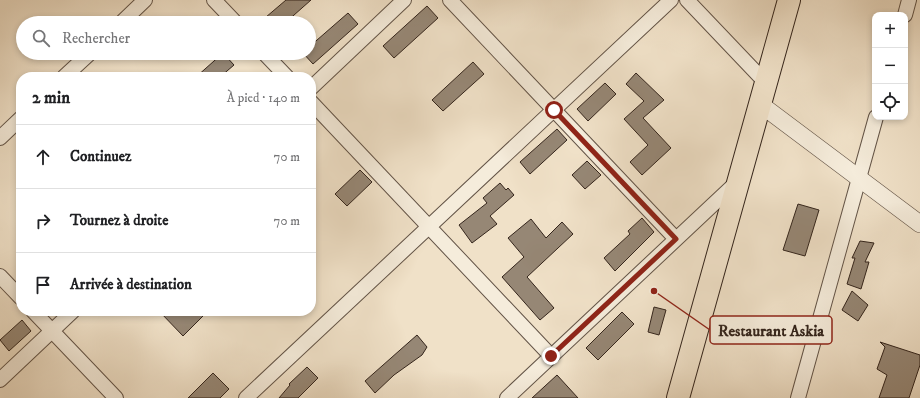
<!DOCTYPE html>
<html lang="fr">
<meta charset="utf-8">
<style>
:root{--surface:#fff;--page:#f2f2f2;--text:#202124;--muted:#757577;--line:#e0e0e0}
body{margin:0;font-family:"IM FELL DW Pica",serif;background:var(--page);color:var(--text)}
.controls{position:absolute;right:12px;top:12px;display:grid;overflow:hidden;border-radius:8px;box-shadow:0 2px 6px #0003}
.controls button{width:36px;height:36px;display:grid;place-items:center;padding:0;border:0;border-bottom:1px solid var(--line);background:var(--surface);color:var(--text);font:20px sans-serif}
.stop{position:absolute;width:12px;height:12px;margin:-9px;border:3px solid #8f2418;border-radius:50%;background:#fff}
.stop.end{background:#8f2418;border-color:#fff;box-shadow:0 1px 4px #0008}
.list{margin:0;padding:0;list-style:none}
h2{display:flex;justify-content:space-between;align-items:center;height:52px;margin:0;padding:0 16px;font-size:17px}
h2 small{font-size:13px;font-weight:400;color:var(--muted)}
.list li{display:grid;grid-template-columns:26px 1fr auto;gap:12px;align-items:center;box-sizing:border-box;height:64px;padding:0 16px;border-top:1px solid var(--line)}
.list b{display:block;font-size:15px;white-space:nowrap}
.list em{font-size:13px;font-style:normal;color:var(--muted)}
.icon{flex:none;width:22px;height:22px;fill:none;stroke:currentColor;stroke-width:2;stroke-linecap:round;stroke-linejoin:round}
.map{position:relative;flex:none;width:920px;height:398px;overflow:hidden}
.search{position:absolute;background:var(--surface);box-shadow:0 2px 6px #0003;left:16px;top:16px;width:300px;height:44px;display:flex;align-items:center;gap:10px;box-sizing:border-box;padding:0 14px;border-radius:22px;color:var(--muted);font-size:15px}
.panel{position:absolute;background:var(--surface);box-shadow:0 2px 6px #0003;left:16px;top:72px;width:300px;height:244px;border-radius:16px}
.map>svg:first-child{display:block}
.building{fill:#968775;stroke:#34251c}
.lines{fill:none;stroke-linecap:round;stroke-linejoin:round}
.minor-casing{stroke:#635447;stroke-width:16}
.tertiary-casing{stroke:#635447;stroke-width:18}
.primary-casing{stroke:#34251c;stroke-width:24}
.minor{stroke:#f5ecdb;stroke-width:14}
.tertiary{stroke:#f5ecdb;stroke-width:17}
.primary{stroke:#f0e1c8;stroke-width:22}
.route{stroke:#8f2418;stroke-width:5}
.leader{fill:none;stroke:#8f2418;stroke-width:1.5}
.callout-dot{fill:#8f2418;stroke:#f5ecdb;stroke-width:1.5}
.callout{fill:#f5ecdb;stroke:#8f2418;stroke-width:1.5}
.callout-label{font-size:16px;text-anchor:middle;font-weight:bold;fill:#34251c}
</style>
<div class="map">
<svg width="920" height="398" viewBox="0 0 920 398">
<rect width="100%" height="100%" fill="#f0e1c8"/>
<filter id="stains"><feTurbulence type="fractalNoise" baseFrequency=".005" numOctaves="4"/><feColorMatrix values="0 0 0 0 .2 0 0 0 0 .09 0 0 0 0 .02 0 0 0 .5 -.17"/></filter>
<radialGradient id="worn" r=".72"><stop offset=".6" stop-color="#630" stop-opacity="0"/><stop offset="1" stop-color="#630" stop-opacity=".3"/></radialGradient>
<path class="building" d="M286,0H311L285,23H259Z
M427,6L438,18L394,58L383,46Z
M348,13L358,24L313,64L303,53H309V47Z
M223,53L234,65L220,77H196Z
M473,62L484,74L443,111L432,100Z
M636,73L664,100L643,118L671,148L642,175L630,162L648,145L624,119L644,101L626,84Z
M605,83L616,94L588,121L577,109Z
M557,129L567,140L530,174L520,162Z
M587,161L601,175L585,189L572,175Z
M360,170L372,182L347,206L335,194Z
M500,183L506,190L508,188L514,195L490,216L497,224L472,243L459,225L487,203L483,198Z
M798,204L819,210L805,256L783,250Z
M642,218L654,232L615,271L604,258L630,234L628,231Z
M531,219L546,238L562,222L573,234L527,277L554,308L540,320L502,277L524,257L508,238Z
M860,241L874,243L865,262H869L861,289L847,284L855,258H852Z
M852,291L868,305L858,321L842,310Z
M654,307L666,310L659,335L648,332Z
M159,311H208L183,336Z
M622,312L634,324L598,360L586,348Z
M22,320L31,331L9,351L0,340Z
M417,335L427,347L422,355L394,375L375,393L365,381Z
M880,342L920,355V365L909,398H879L887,375L877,369L885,347Z
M307,367L318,378L298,398H279L290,385L289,384Z
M213,373L229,389L220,398H188Z
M557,375L578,398H532Z"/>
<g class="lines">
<defs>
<path id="minor" d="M214,0L236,23
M450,0L676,239
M687,0L766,83
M905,15L909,0
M121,23L145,0
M264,53L287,77
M64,77L90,53
M311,88L404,0
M311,102L551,356
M0,138L21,118
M0,276L21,298
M33,311L116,398
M0,380L73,311
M246,398L671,0
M507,398L737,182
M798,398L876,117"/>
<path id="tertiary" d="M760,104L920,224"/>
<path id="primary" d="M678,398L789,0"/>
</defs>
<use href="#minor" class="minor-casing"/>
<use href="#tertiary" class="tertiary-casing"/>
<use href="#primary" class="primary-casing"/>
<use href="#minor" class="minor"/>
<use href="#tertiary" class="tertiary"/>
<use href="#primary" class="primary"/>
</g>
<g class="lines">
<path class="route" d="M551,356L676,239L554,110"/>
</g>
<path class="leader" d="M654 291L710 330"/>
<circle class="callout-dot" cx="654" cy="291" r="4"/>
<rect class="callout" x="710" y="316" width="122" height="28" rx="4"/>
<g class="callout-label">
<text x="771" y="336">Restaurant Askia</text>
</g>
<rect width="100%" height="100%" filter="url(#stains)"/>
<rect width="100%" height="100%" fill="url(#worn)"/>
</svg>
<div class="controls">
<button>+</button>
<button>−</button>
<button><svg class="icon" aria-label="locate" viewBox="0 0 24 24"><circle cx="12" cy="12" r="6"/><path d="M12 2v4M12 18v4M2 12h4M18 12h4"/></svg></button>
</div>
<div class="stop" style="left:554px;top:110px"></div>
<div class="stop end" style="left:551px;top:356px"></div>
<div class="search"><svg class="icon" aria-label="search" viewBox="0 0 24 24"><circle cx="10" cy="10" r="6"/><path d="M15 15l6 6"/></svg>Rechercher</div>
<section class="panel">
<h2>2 min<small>À pied · 140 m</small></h2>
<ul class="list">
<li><svg class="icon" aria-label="ahead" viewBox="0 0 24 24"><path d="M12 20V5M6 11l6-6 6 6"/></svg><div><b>Continuez</b></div><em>70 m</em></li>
<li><svg class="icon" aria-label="right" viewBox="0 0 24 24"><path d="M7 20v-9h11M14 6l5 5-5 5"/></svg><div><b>Tournez à droite</b></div><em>70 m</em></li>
<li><svg class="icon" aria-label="arrive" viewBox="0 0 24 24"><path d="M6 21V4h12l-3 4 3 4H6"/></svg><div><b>Arrivée à destination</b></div></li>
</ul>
</section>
</div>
